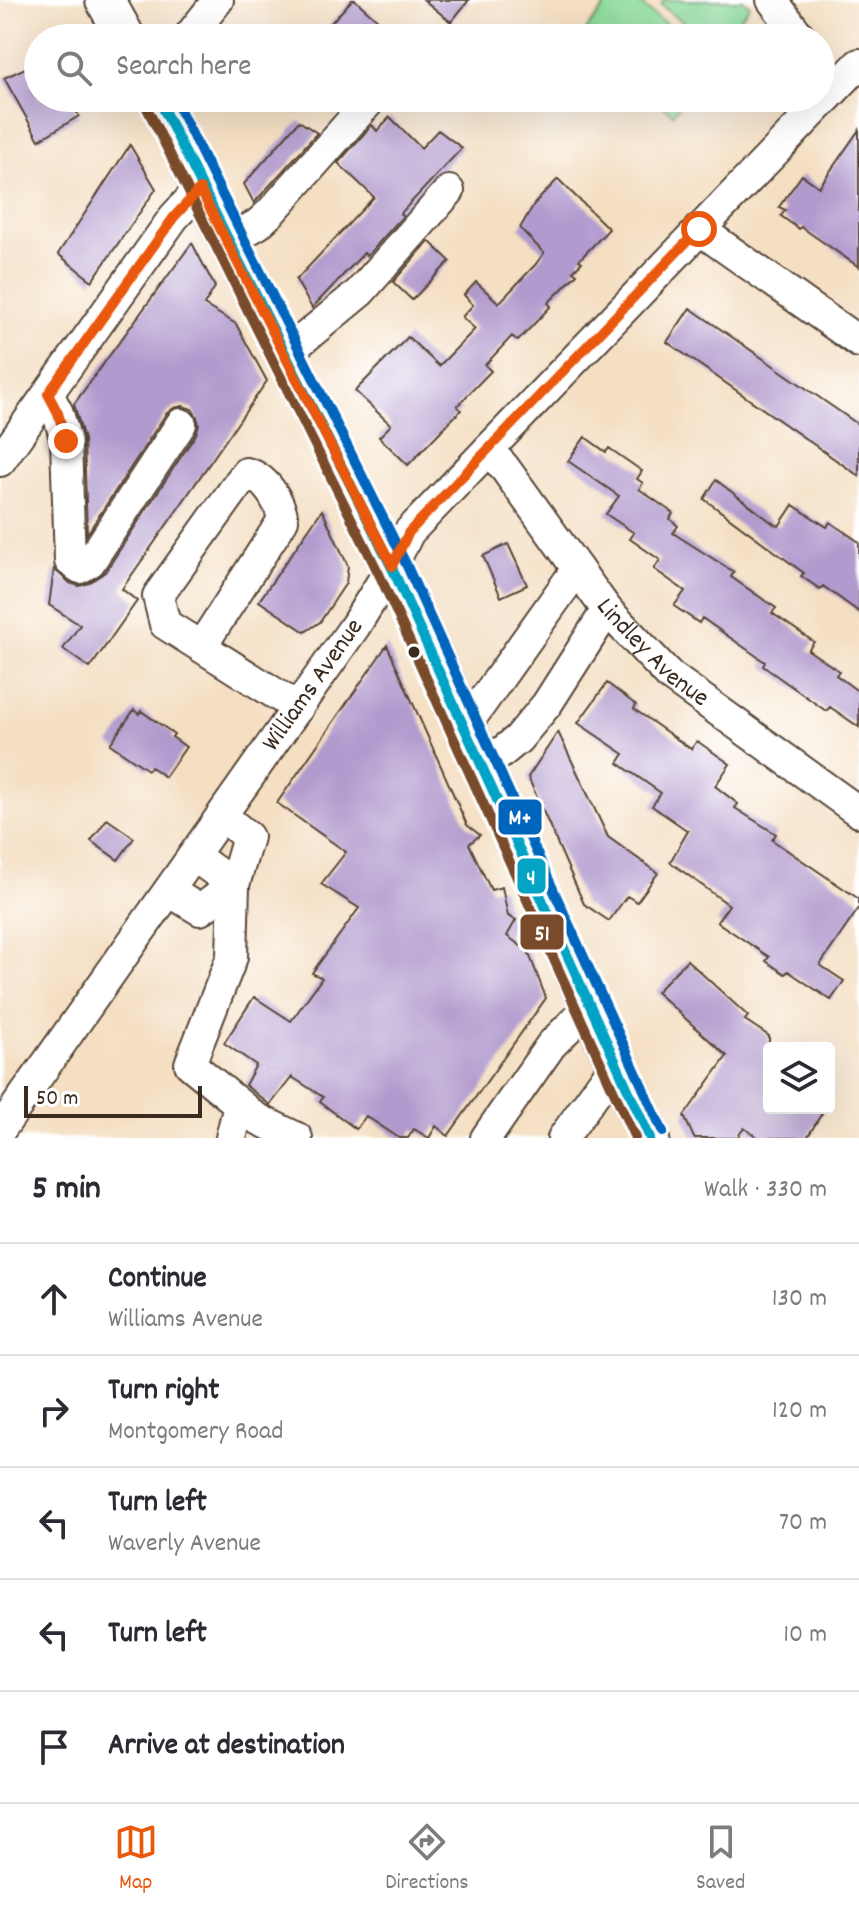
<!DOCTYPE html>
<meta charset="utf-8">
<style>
:root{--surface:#fff;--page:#f7f7f7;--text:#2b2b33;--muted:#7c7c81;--line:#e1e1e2;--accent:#ea580c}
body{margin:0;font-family:Dekko,sans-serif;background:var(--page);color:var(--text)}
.controls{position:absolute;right:24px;bottom:24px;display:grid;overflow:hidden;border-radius:8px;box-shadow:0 8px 32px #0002}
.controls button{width:72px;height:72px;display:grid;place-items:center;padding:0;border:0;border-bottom:2px solid var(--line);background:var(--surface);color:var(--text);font:40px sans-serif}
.scale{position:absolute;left:24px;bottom:20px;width:178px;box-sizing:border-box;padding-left:8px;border:4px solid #3b2a1e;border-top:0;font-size:22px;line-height:28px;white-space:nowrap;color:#3b2a1e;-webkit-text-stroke:6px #fff;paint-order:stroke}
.stop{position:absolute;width:24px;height:24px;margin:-18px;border:6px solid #ea580c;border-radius:50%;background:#fff}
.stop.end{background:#ea580c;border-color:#fff;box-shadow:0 2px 8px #0008}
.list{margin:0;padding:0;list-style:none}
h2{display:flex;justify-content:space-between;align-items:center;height:104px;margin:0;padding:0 32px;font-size:34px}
h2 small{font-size:26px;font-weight:400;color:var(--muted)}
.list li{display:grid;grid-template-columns:52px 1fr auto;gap:24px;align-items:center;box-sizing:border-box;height:112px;padding:0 32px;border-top:2px solid var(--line)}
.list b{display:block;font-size:30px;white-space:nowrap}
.list p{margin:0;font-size:26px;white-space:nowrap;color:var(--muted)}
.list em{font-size:26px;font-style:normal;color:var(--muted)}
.icon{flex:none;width:44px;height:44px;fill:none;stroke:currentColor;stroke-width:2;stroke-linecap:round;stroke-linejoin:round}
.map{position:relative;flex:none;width:859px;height:1138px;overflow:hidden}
.search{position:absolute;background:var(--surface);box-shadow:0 8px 32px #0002;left:24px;right:24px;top:24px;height:88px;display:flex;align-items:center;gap:20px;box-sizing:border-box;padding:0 28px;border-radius:44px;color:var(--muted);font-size:30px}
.sheet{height:664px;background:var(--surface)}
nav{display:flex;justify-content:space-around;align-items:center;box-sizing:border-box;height:112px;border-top:2px solid var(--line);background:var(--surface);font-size:22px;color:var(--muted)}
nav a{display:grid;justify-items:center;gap:4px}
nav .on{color:var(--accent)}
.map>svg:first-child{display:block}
.green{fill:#8ada99;stroke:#62825c;stroke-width:2}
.building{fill:#b19acd}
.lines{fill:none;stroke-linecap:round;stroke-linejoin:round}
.minor-casing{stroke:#574537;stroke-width:34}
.major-casing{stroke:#574537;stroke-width:42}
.minor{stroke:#fff;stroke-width:30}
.major{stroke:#fff;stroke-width:38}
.bus-1-casing{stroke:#fff;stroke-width:16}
.bus-2-casing{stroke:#fff;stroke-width:16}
.bus-3-casing{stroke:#fff;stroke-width:16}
.bus-1{stroke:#03a3c5;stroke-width:10}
.bus-2{stroke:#7a4b2a;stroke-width:10}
.bus-3{stroke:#0065bd;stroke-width:10}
.route{stroke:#ea580c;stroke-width:10}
.bus-dot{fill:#3b2a1e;stroke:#fff;stroke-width:3}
.labels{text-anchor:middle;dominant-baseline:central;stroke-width:6;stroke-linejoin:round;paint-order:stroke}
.street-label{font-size:26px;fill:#3b2a1e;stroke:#fff}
.line-badge{stroke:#fff;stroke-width:3}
.badge-label{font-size:22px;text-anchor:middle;font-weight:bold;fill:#fff}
</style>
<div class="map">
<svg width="859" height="1138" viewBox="0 0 859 1138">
<rect width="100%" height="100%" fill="#fff"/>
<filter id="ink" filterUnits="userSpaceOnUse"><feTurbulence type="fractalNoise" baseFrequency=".0125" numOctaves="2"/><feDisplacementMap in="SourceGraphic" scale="16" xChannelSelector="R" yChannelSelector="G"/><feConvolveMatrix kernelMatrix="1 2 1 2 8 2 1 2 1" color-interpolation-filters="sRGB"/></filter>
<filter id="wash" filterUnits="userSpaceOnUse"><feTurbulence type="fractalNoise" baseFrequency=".006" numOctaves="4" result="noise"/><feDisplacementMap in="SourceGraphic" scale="32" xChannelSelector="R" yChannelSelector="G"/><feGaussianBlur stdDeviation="1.8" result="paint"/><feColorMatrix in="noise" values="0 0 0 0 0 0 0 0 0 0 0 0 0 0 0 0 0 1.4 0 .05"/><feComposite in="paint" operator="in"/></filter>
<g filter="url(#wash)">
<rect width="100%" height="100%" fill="#f4dfc3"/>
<path class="green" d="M610,0H635L684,38H580Z
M664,0H743L750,6L725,38H703L661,5Z
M652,98H685L673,114Z"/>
<g id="blocks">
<path class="building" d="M352,0H355L380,22L366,38H317Z
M424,0H469L451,22Z
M38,62V98H69L79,116L39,140L4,78Z
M390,117L421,148L438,130L462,148L400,214L403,216L367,256L364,253L312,308L296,280L374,197L338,163L372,125L377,131Z
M299,121L317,133L254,203L244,184Z
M859,130V267L801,227L799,229L781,216L785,210L779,207L802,175L819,187Z
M130,145L156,189L92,281L58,254Z
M558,179L609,229L579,260L582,262L573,271L577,274L548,303L551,306L518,341L512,336L485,365L491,371L457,406L461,410L408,465L379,437L391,425L355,391L408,337L439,366L475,329L462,317L473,305L464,295L476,282L499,303L535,265L544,253L520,228L534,204Z
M429,241L450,261L412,300L393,282Z
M192,243L215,287L204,305L236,324L267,381L122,589L137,601L90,668L63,649L80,625L49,605L54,569L70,583L79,586L89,583L105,572L196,434L199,424L197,417L192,409L183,406L174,408L166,414L87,534L84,440L74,404Z
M690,308L859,425V476L667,342Z
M585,437L606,452L609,448L642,471L637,479L643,483L639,489L673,513L670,519L678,526L673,533L734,572L731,577L776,608L772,613L814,642L808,650L839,671L836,675L859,692V727L830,707L826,711L763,666L765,662L702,618L699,623L674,606L685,591L654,569L660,560L630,539L634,533L606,514L619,496L568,461Z
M716,480L774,524L779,526L793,505L827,527L830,522L859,542V612L823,586L820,589L801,576L804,573L704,499Z
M322,510L348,566L346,583L320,622L305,632L259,601Z
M508,544L527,585L501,597L483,556Z
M387,645L467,825L480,835L469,844L491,890L502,887L508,916L516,920L507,936L528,951L546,998L448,1136L436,1126L429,1138L414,1129L408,1138H399L366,1116L356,1129L320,1102L323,1097L292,1077L270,1105L245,1085L256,1065L224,1043L254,997L291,1021L322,978L312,973L359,908L321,884L346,852L277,803Z
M607,683L636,705L634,709L691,749L697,741L730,764L715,786L738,804L735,808L776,834L772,840L859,899V908L820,965L844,981L831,1000L788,971L785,974L766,961L769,957L717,922L729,905L670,862L688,831L652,806L661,793L618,763L624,754L578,723Z
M134,710L139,714L141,711L174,734L172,737L186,747L165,777L151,767L148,770L110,744Z
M558,732L608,837L658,873L637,902L627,896L609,921L584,904L528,777Z
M107,819L134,838L118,860L91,841Z
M687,960L748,1016L745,1020L769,1036V1108H825L807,1138H759L744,1128L737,1138H694L684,1116L727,1056L656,992Z"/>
</g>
</g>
<g filter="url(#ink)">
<use href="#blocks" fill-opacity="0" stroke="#574537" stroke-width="2"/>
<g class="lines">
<defs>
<g id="minor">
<path d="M772,0L801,38"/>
<path d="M188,38L218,0"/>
<path d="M699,229L859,342"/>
<path d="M227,242L258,224L270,213L372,98"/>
<path d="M284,355L360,292L449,191"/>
<path d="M48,394L58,413L66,441L70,561L80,568L90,562L181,424"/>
<path id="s1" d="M488,450L504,467L607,610L670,676L859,812"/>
<path d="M0,461L174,217L200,189"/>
<path d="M201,647L283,520C280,501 265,477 246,473L158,596L165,624L298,708"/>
<path d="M466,725L577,569"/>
<path d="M485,766L518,739L547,704L607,610"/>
<path d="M194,856L234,885L232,957L190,1064L256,1118L297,1138"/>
<path d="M169,891L200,910L234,885L248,837L222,816"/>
<path id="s2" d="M0,1130L355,626L392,566L409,532L859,64"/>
<path d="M231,1138L239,1105"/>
<path d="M486,1138L551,1045L588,1008"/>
<path d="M563,1138L615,1065"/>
</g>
<path id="major" d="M105,0L126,38
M158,98C232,257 318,411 393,570C483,758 561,950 650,1138"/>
</defs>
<use href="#minor" class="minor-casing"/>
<use href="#major" class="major-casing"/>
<use href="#minor" class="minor"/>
<use href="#major" class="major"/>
<defs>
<path id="bus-1" d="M158,98L393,570L650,1138"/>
<path id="bus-2" d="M145,104L380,576L635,1138"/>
<path id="bus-3" d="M174,98L406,564L663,1132"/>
</defs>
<use href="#bus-1" class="bus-1-casing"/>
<use href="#bus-2" class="bus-2-casing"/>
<use href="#bus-3" class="bus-3-casing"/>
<use href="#bus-1" class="bus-1"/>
<use href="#bus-2" class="bus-2"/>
<use href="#bus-3" class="bus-3"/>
</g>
</g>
<g class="lines" filter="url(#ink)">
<path class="route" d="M66,441L58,413L48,394L174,217L200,189L392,566L409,532L699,229"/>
</g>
<circle class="bus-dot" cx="414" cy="652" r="7"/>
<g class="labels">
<g class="street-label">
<text stroke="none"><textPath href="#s1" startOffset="262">Lindley Avenue</textPath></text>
<text stroke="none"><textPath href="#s2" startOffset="544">Williams Avenue</textPath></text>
</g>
</g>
<g class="line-badge">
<rect x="497" y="798" width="46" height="38" rx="8" fill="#0065bd"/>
<rect x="516" y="857" width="31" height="38" rx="8" fill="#03a3c5"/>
<rect x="519" y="913" width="46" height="38" rx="8" fill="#7a4b2a"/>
</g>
<g class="badge-label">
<text x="520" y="824">M+</text>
<text x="531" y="884">4</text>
<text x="542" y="940">51</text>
</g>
</svg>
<div class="controls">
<button><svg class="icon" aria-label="layers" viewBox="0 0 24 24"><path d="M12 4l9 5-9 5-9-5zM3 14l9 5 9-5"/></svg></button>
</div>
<div class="scale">50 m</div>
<div class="stop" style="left:699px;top:229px"></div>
<div class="stop end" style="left:66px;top:441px"></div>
<div class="search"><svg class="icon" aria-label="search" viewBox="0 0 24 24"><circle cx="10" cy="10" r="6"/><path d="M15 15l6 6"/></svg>Search here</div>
</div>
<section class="sheet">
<h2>5 min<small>Walk · 330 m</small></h2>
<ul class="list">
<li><svg class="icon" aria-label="ahead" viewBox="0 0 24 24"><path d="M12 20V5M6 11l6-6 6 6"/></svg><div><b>Continue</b><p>Williams Avenue</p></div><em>130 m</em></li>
<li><svg class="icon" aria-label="right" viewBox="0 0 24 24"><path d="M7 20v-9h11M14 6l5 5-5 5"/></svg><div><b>Turn right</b><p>Montgomery Road</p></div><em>120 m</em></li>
<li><svg class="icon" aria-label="left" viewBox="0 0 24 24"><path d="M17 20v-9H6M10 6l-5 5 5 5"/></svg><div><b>Turn left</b><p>Waverly Avenue</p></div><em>70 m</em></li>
<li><svg class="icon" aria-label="left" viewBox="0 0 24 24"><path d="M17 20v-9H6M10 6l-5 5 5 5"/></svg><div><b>Turn left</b></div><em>10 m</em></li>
<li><svg class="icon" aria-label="arrive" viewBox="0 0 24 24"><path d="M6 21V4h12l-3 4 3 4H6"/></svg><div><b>Arrive at destination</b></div></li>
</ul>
</section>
<nav>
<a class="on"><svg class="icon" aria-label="map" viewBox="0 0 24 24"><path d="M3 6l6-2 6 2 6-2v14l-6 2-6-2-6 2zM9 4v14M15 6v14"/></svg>Map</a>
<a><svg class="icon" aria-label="directions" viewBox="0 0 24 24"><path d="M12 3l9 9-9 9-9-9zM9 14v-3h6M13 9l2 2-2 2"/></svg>Directions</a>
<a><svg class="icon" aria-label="saved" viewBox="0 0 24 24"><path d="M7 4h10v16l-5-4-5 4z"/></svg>Saved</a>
</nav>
